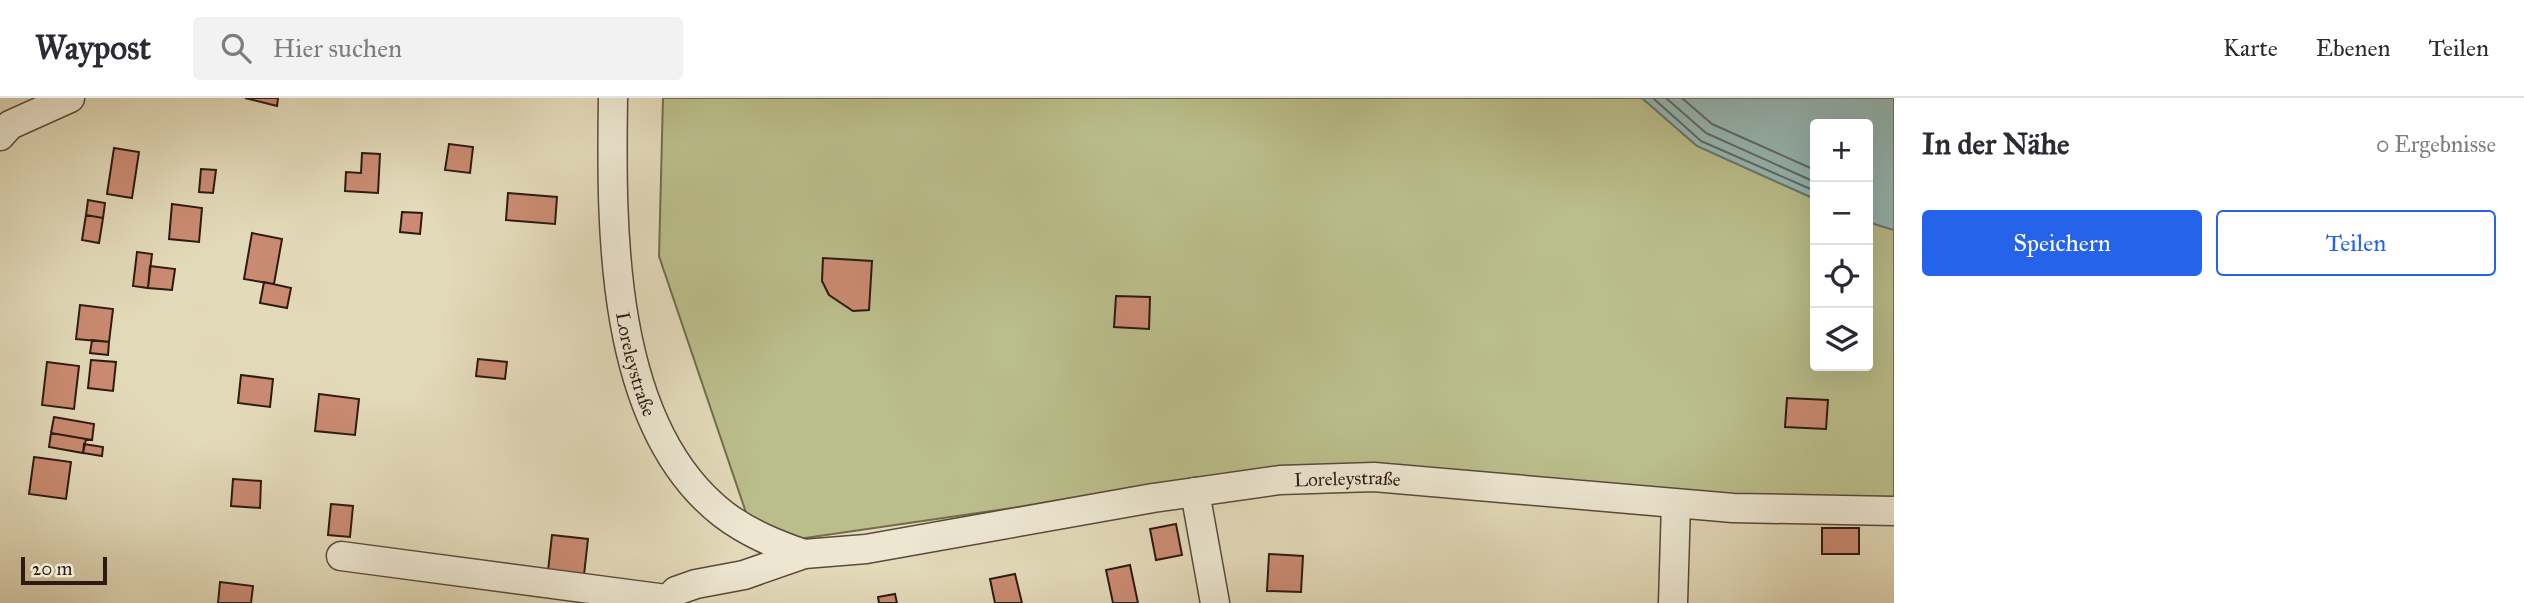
<!DOCTYPE html>
<html lang="de">
<meta charset="utf-8">
<style>
:root{--surface:#fff;--page:#f2f2f3;--text:#2b2b33;--muted:#7c7c81;--line:#e1e1e2;--accent:#2563eb}
body{margin:0;font-family:"IM FELL Great Primer",serif;background:var(--page);color:var(--text)}
.controls{position:absolute;right:21px;top:21px;display:grid;overflow:hidden;border-radius:7px;box-shadow:0 7px 28px #0002}
.controls button{width:63px;height:63px;display:grid;place-items:center;padding:0;border:0;border-bottom:2px solid var(--line);background:var(--surface);color:var(--text);font:35px sans-serif}
.scale{position:absolute;left:21px;bottom:18px;width:86px;box-sizing:border-box;padding-left:7px;border:4px solid #2d1a12;border-top:0;font-size:19px;line-height:24px;white-space:nowrap;color:#2d1a12;-webkit-text-stroke:5px #ede7d2;paint-order:stroke}
.list{margin:0;padding:0;list-style:none}
h2{display:flex;justify-content:space-between;align-items:center;height:91px;margin:0;padding:0 28px;font-size:30px}
h2 small{font-size:23px;font-weight:400;color:var(--muted)}
.actions{display:flex;gap:14px;padding:21px 28px}
.actions a{flex:1;padding:16px 0;border:2px solid var(--accent);border-radius:7px;text-align:center;font-size:24px;color:var(--accent)}
.actions .main{background:var(--accent);color:#fff}
.icon{flex:none;width:38px;height:38px;fill:none;stroke:currentColor;stroke-width:2;stroke-linecap:round;stroke-linejoin:round}
.map{position:relative;flex:none;width:1894px;height:505px;overflow:hidden}
header{display:flex;align-items:center;gap:42px;box-sizing:border-box;height:98px;padding:0 35px;background:var(--surface);border-bottom:2px solid var(--line)}
header strong{font-size:33px}
nav{display:flex;gap:38px;margin-inline-start:auto;font-size:24px}
.search{width:490px;height:63px;background:var(--page);display:flex;align-items:center;gap:18px;box-sizing:border-box;padding:0 24px;border-radius:7px;color:var(--muted);font-size:26px}
main{display:flex}
aside{flex:1;background:var(--surface)}
.map>svg:first-child{display:block}
.green{fill:#babe8b;stroke:#746c4e;stroke-width:2}
.water{fill:#96b9b6;stroke:#6c7974;stroke-width:2}
.lines{fill:none;stroke-linecap:round;stroke-linejoin:round}
.shore{stroke:#626a64;stroke-width:2}
.building{fill:#ca8b72;stroke:#2d1a12;stroke-width:2}
.minor-casing{stroke:#5a4a3c;stroke-width:31}
.minor{stroke:#ede7d2;stroke-width:28}
.labels{text-anchor:middle;dominant-baseline:central;stroke-width:5;stroke-linejoin:round;paint-order:stroke}
.street-label{font-size:19px;fill:#2d1a12;stroke:#ede7d2}
</style>
<header>
<strong>Waypost</strong>
<div class="search"><svg class="icon" aria-label="search" viewBox="0 0 24 24"><circle cx="10" cy="10" r="6"/><path d="M15 15l6 6"/></svg>Hier suchen</div>
<nav><a>Karte</a><a>Ebenen</a><a>Teilen</a></nav>
</header>
<main>
<div class="map">
<svg width="1894" height="505" viewBox="0 0 1894 505">
<rect width="100%" height="100%" fill="#e3dab9"/>
<filter id="stains"><feTurbulence type="fractalNoise" baseFrequency=".00286" numOctaves="4"/><feColorMatrix values="0 0 0 0 .2 0 0 0 0 .09 0 0 0 0 .02 0 0 0 .5 -.17"/></filter>
<radialGradient id="worn" r=".72"><stop offset=".6" stop-color="#630" stop-opacity="0"/><stop offset="1" stop-color="#630" stop-opacity=".3"/></radialGradient>
<path class="green" d="M663,0H1642L1697,48L1815,101V268H1868V124L1894,132V414L1226,379L757,447L659,158Z"/>
<path class="water" d="M1642,0H1894V132L1868,124V26H1815V101L1697,48Z"/>
<g class="lines">
<path class="shore" d="M1653,0L1701,43L1815,93
M1666,0L1706,35L1815,84
M1682,0L1712,26L1815,72"/>
</g>
<path class="building" d="M245,0H278L277,8Z
M449,46L473,49L470,75L445,72Z
M114,50L139,54L132,100L107,96Z
M362,55L380,56L378,95L345,93L346,74L361,75Z
M201,71L216,72L213,95L199,94Z
M508,95L557,99L555,126L506,122Z
M88,102L105,105L103,120L86,117Z
M172,106L202,110L199,144L169,141Z
M402,114L422,115L420,136L400,134Z
M86,117L103,120L99,145L82,142Z
M252,135L282,141L274,186L244,181Z
M137,154L152,156L148,190L133,188Z
M823,160L872,163L869,212L853,213L829,197L822,183Z
M150,168L175,171L172,192L148,190Z
M264,184L291,190L287,210L260,205Z
M1116,198L1150,199L1149,231L1114,229Z
M80,207L113,211L109,244L76,241Z
M92,242L109,244L108,257L90,255Z
M478,261L507,264L505,281L476,278Z
M91,262L116,264L113,293L88,290Z
M47,264L79,268L74,311L42,307Z
M241,277L273,281L270,309L238,305Z
M319,296L359,301L355,337L315,333Z
M1787,300L1828,302L1826,331L1785,329Z
M54,319L94,326L92,342L51,335Z
M51,335L86,341L83,355L49,349Z
M84,346L103,349L102,358L83,355Z
M34,359L71,364L66,401L29,396Z
M233,381L261,383L260,410L231,408Z
M331,406L353,408L350,439L328,437Z
M1176,426L1182,457L1156,462L1150,431Z
M1822,430H1859V456H1822Z
M552,437L588,441L584,477L548,473Z
M1269,456L1303,458L1301,494L1267,493Z
M1130,467L1138,505H1113L1106,472Z
M1015,476L1022,505H995L990,481Z
M220,484L253,488L251,505H218Z
M895,496L897,505H879L878,499Z"/>
<g class="lines">
<defs>
<g id="minor">
<path id="s1" d="M613,0C611,131 609,327 723,416C748,435 775,446 804,456"/>
<path d="M0,38L10,27L70,0"/>
<path d="M1195,394L1215,505"/>
<path d="M341,458L666,501"/>
<path id="s2" d="M664,505L676,493L696,486L744,477L804,456L866,451L1153,400L1280,382L1374,379L1733,410L1894,413"/>
<path d="M1673,505L1676,406"/>
</g>
</defs>
<use href="#minor" class="minor-casing"/>
<use href="#minor" class="minor"/>
</g>
<g class="labels">
<g class="street-label">
<text stroke="none"><textPath href="#s1" startOffset="268">Loreleystraße</textPath></text>
<text stroke="none"><textPath href="#s2" startOffset="700">Loreleystraße</textPath></text>
</g>
</g>
<rect width="100%" height="100%" filter="url(#stains)"/>
<rect width="100%" height="100%" fill="url(#worn)"/>
</svg>
<div class="controls">
<button>+</button>
<button>−</button>
<button><svg class="icon" aria-label="locate" viewBox="0 0 24 24"><circle cx="12" cy="12" r="6"/><path d="M12 2v4M12 18v4M2 12h4M18 12h4"/></svg></button>
<button><svg class="icon" aria-label="layers" viewBox="0 0 24 24"><path d="M12 4l9 5-9 5-9-5zM3 14l9 5 9-5"/></svg></button>
</div>
<div class="scale">20 m</div>
</div>
<aside>
<h2>In der Nähe<small>0 Ergebnisse</small></h2>
<ul class="list">
</ul>
<div class="actions"><a class="main">Speichern</a><a>Teilen</a></div>
</aside>
</main>
